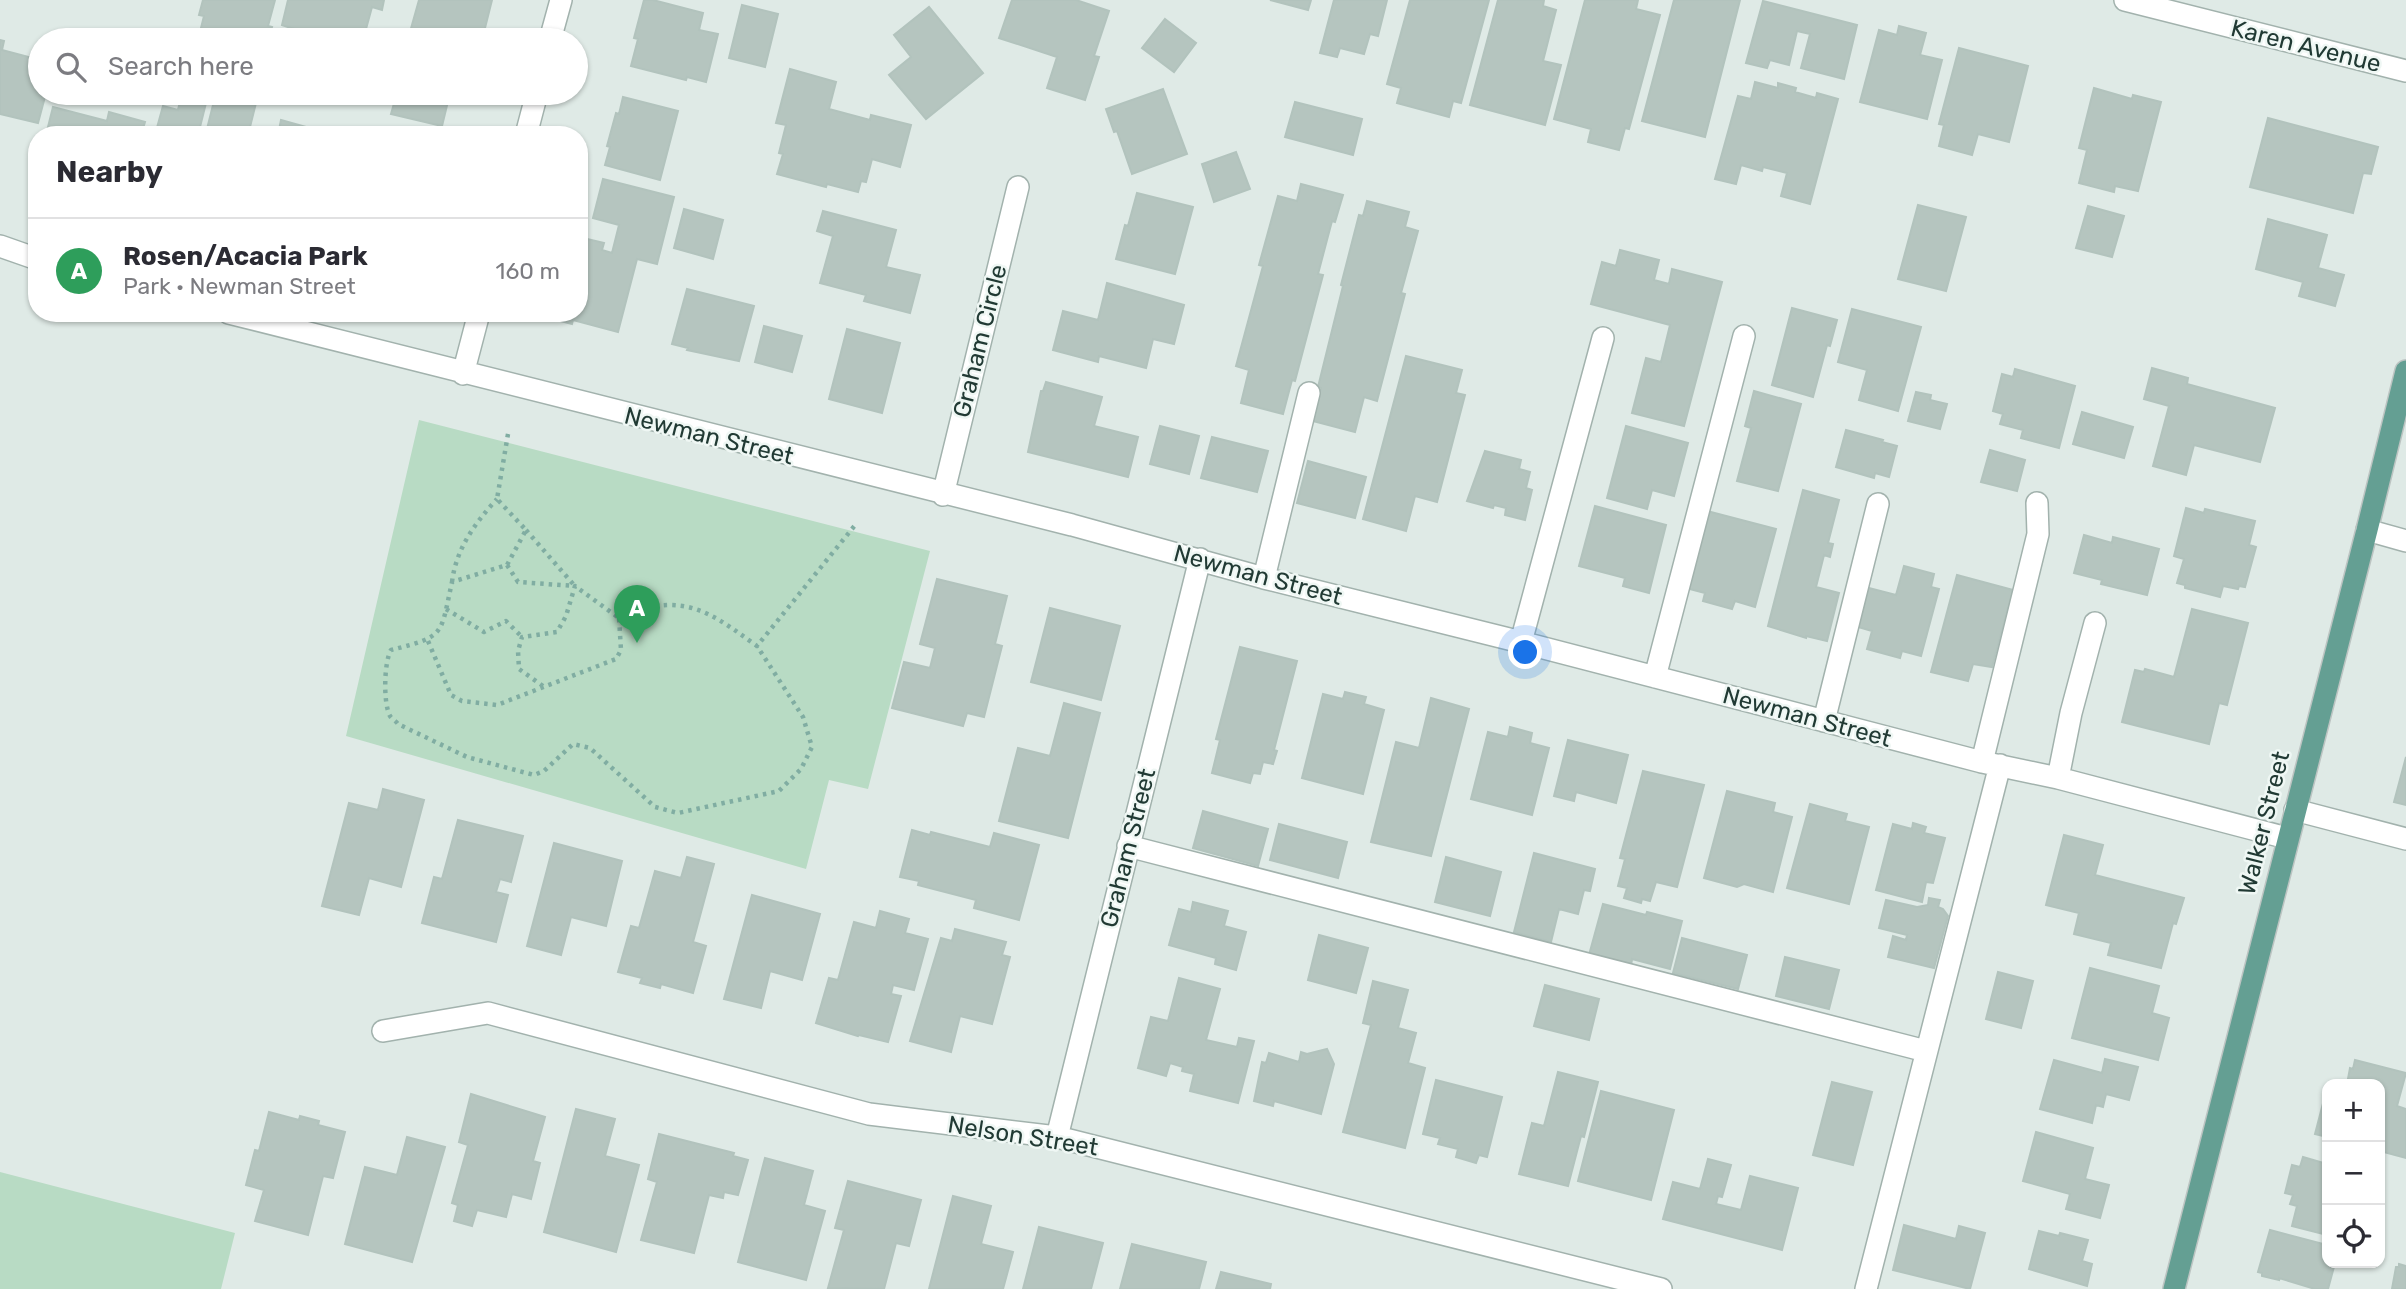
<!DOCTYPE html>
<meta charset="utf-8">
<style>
:root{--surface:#fff;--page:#f2f2f3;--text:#2b2b33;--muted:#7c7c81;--line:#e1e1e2;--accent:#835444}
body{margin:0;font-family:Rubik,sans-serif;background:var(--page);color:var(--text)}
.controls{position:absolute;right:21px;bottom:21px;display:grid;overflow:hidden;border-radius:14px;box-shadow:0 2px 5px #0004}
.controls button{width:63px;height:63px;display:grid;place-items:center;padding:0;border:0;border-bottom:2px solid var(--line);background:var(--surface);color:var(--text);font:35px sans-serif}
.you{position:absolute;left:1526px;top:653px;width:24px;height:24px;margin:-18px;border:5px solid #fff;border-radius:50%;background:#1a73e8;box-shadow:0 0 0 10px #1a73e833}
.badge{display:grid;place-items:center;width:46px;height:46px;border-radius:50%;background:var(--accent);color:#fff;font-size:23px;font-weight:700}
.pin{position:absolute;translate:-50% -58px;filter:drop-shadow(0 2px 4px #0008)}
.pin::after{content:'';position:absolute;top:37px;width:24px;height:21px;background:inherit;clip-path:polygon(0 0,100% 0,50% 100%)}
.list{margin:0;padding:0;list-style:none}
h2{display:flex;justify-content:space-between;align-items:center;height:91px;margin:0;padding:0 28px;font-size:30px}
h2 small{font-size:23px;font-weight:400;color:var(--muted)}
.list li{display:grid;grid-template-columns:46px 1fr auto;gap:21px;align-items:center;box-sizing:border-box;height:105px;padding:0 28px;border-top:2px solid var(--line)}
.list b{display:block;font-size:26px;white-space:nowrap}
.list p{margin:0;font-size:23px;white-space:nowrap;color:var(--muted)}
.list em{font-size:23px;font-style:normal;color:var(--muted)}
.icon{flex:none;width:38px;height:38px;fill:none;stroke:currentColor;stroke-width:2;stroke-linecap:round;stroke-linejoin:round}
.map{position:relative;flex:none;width:2406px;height:1289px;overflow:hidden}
.search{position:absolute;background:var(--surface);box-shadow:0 2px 5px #0004;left:28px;top:28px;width:560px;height:77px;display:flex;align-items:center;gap:18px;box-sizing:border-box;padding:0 24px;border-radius:38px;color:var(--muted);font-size:26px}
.panel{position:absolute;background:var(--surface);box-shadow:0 2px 5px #0004;left:28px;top:126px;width:560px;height:196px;border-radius:28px}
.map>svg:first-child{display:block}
.green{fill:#b8dbc4}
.building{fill:#b5c5bf;stroke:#b2c3bd;stroke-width:2}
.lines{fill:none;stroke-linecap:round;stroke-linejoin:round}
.minor-casing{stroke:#a2b2ad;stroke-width:24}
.major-casing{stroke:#bcc4c2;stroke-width:24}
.path{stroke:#80ada2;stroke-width:4.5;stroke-dasharray:3.5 5;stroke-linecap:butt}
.minor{stroke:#fff;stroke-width:21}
.major{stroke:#649f93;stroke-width:21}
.labels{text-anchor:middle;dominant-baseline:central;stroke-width:5;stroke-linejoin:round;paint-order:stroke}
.street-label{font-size:24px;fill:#213a34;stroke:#eff7f4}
</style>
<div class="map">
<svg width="2406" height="1289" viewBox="0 0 2406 1289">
<rect width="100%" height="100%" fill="#dfeae6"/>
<path class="green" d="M419,420L930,551L868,789L829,780L806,869L346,736Z
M0,1172L235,1233L221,1289H0Z"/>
<path class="building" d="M203,0H275L268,26L272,27L268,40H198L204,16L199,15Z
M288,0H384L382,10L372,7L363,40H296V38L292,37L294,29L282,25Z
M419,0H492L482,40H419L420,35L410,32Z
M644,0H653L703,13L699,30L718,34L706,82L687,77L686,80L631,66L638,39L634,38Z
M1012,0H1076L1109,11L1094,56L1099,57L1085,100L1047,88L1057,57L999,38Z
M1270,0H1311L1308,10Z
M1334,0H1387L1378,36L1370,34L1364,54L1340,48L1337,57L1320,53Z
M1410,0H1489L1461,103L1453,101L1449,117L1397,103L1401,88L1387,84Z
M1498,0H1544L1543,6L1556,10L1543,61L1561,65L1545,125L1470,105Z
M1585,0H1638L1636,9L1660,15L1629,129L1625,128L1619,150L1588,142L1591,129L1554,119Z
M1674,0H1740L1705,137L1642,121Z
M1763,1L1857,25L1844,79L1801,68L1810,34L1797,31L1789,65L1770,60L1767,68L1746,63Z
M742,5L778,14L765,67L729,58Z
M929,7L983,73L926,119L889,75L911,57L894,35Z
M1165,19L1196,43L1174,72L1142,48Z
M1899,26L1926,33L1920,55L1942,60L1927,119L1860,102L1879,30L1897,35Z
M0,40L4,41L2,50L40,60V93H46L38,123L0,114Z
M1959,48L2028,66L2009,142L1978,134L1972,155L1939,146L1944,125L1939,124Z
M790,69L836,82L829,109L870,120L871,115L911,125L900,167L872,159L866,182L861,181L858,192L827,184L826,187L777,174L783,154L779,153L786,125L776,123Z
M1755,82L1778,88V83L1796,88L1795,92L1816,98L1817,93L1838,99L1810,204L1781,196L1787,173L1763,167L1762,171L1741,165L1736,184L1715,179L1738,96L1751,99Z
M2094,88L2132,99L2133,95L2161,102L2138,191L2115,186L2114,192L2079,183L2087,150L2079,148Z
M1163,89L1187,154L1132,174L1117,131L1114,132L1106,109Z
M182,93L207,99L198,135H155L163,106L178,110Z
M216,93L256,103L248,135H228L207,129Z
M397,93H450L442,126L391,114Z
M623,97L678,111L660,180L605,165L610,147L607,146L616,113L619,114Z
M1295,102L1362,119L1353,155L1285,137Z
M53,107L107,121L109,112L145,122L141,135H46Z
M2268,118L2378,147L2371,174L2363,173L2353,213L2250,187Z
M281,120L306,127L304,135H278Z
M309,129L331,135H307Z
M1236,152L1250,189L1214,202L1202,164Z
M603,179L674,197L657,264L637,259L618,332L573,320L572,324L549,318L550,313H579V237L604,243L602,250L612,253L619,225L593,218Z
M1301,184L1343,195L1335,222L1332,221L1318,274L1323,275L1295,381L1292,380L1283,414L1241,403L1249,370L1236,366L1263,266L1259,265L1278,196L1297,201Z
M1137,193L1193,207L1175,274L1116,259L1125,225L1128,226Z
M1367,201L1409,212L1405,227L1418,231L1401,293L1405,294L1377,401L1364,397L1355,432L1313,421L1321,388L1318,387L1343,286L1341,285L1359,215L1363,216Z
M1918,205L1966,217L1946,291L1898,279Z
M2088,206L2124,216L2112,257L2076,248Z
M684,209L723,220L713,259L674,248Z
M823,211L896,230L886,267L920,275L910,313L864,301L866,295L820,283L833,236L817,231Z
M2268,219L2327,235L2318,268L2344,275L2335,306L2299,296L2303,282L2256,269Z
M1620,250L1659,260L1654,280L1669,284L1672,269L1722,282L1684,426L1632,413L1646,358L1661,362L1670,325L1591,304L1602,262L1616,266Z
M1107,283L1184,305L1174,344L1153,339L1146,368L1099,356L1098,362L1053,350L1063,311L1098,320Z
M687,289L754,306L739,361L687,350L688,348L672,344Z
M1792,308L1837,320L1830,346L1827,345L1813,397L1772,385Z
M1852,309L1921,327L1898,411L1859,400L1867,370L1838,362Z
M764,326L802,336L792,372L755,362Z
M847,329L900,343L882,413L829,399Z
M1406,356L1462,370L1456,393L1465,395L1437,502L1415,496L1406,531L1363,519Z
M2152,368L2188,378L2187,384L2275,408L2260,462L2194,445L2186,475L2153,466L2169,406L2144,399Z
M2015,369L2075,386L2059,448L2021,438L2023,430L2000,424L2003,414L1993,411L2002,374L2013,377Z
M1046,382L1102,397L1094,426L1138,437L1128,477L1028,452L1041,391H1043Z
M1754,391L1801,404L1778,491L1737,481L1751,428L1745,426Z
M1916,392L1931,395L1930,400L1947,404L1940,429L1908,421Z
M2082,412L2133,427L2124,458L2073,444Z
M1160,426L1199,436L1189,474L1150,464Z
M1626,426L1688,443L1674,496L1652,490L1647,509L1607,498Z
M1846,430L1883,440L1882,442L1897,446L1889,477L1875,473L1874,478L1836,467Z
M1212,437L1268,451L1257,492L1201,478Z
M1990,450L2025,460L2017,491L1981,482Z
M1485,451L1521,460L1519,469L1530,472L1526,488L1532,490L1525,520L1505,515L1506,508L1494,505L1493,508L1467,501Z
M1308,461L1366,477L1355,518L1297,503Z
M1803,490L1839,500L1828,543L1833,544L1830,557L1824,555L1816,587L1839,593L1827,641L1806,636V638L1768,626Z
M1595,506L1666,525L1649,593L1623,586L1625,578L1579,566Z
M2186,508L2204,513L2205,509L2255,521L2249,545L2256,547L2245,587L2239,586L2238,589L2223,586L2220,597L2185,588V585L2177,583L2184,559L2174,556Z
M1707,511L1776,529L1755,607L1735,601L1732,609L1703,601L1705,593L1686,588Z
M2084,535L2112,543L2113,537L2159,549L2147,595L2101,584L2102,580L2074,573Z
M1904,566L1934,574L1931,587L1939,589L1921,656L1902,651L1900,658L1867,649L1872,631L1855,626L1865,587L1896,595Z
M1957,575L2013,590L1992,667L1973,664L1968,681L1931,672Z
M937,579L1007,596L995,644L1002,646L984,717L967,713L963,726L892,708L904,662L930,668L935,648L920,644Z
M1050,608L1120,626L1101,700L1031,682Z
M2192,609L2248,623L2227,705L2219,703L2209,744L2122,722L2135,670L2144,672L2145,669L2174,677Z
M1240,647L1297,661L1274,750L1277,751L1273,764L1263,762L1260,774L1253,773L1250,783L1212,773L1220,740L1216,739Z
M1345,692L1366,697L1364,704L1384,710L1363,794L1302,778L1323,694L1343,699Z
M1431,698L1469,709L1431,856L1371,842L1396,742L1419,748Z
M1064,703L1100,713L1068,838L999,821L1018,748L1050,756Z
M1510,727L1532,733L1530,743L1549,748L1532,815L1471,799L1488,732L1508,737Z
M1568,740L1628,755L1616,803L1576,792L1574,801L1554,796Z
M2406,757V805L2394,802Z
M1643,771L1704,785L1677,887L1656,882L1650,901L1642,899L1641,903L1624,898L1627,888L1618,886L1625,859L1620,858Z
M383,789L424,800L401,887L369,878L359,915L322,906L349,803L378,810Z
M1727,791L1775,803L1773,812L1792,817L1773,892L1744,884L1737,887L1704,878Z
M1810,804L1847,814L1845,821L1869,827L1849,904L1787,888Z
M1203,811L1268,829L1258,866L1193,848Z
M458,820L523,836L511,882L500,879L496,892L508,895L496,942L422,923L434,877L442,879Z
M1913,823L1926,827L1924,833L1945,838L1933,883L1926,882L1922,902L1876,890L1893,824L1912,829Z
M1279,824L1347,842L1338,878L1270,860Z
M912,830L930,835L931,832L990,847L994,833L1039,845L1019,920L974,908L976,900L918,885L919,881L900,877Z
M2064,835L2103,845L2095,875L2184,898L2176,924L2173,923L2161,968L2108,955L2111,943L2074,934L2079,913L2046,905Z
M554,843L622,861L606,926L571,917L561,955L527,946Z
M1534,853L1595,869L1590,891L1584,890L1578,914L1559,909L1551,942L1514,932Z
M687,857L714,864L693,942L706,946L693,993L661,984L660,988L640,983L642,978L618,972L631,926L639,928L655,871L681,878Z
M1446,857L1501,872L1490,916L1435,902Z
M752,895L820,914L802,980L770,971L761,1008L724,999Z
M1929,898L1940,900L1938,907L1943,909L1948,916L1934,968L1888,957L1893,936L1906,940L1907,935L1879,928L1886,900L1917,907L1928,905Z
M1193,902L1228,911L1224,926L1246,932L1236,970L1215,964L1216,958L1169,945L1179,909L1191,912Z
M1603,904L1646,915L1647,912L1682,921L1670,969L1632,959L1631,966L1589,955Z
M880,911L909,919L905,933L928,939L914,990L893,985L891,994L901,996L888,1042L859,1035L858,1036L816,1023L829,978L838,980L854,922L876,928Z
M955,929L1006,942L1002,955L1010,957L992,1024L960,1016L951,1052L910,1041L941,938L952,941Z
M1319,935L1368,948L1356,993L1308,980Z
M1682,938L1747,955L1738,989L1673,973Z
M1785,957L1839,970L1829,1009L1776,996Z
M2090,968L2159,986L2152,1013L2169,1018L2158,1060L2072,1038Z
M1998,972L2033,981L2021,1028L1986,1019Z
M1179,978L1220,989L1206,1040L1237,1047L1239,1038L1254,1041L1238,1103L1190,1091L1194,1074L1182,1071L1183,1067L1170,1063L1166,1076L1138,1068L1151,1017L1168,1021Z
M1373,981L1408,990L1398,1028L1416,1033L1408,1063L1425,1068L1405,1148L1343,1132L1371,1025L1363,1023Z
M1545,985L1599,999L1589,1040L1534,1026Z
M1327,1049L1334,1064L1321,1114L1274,1101L1273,1106L1254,1101L1262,1062L1266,1063L1269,1053L1299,1062L1301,1052L1307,1054Z
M2105,1059L2138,1067L2129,1100L2106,1094L2103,1107L2096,1105L2092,1123L2040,1109L2054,1060L2102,1073Z
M2355,1060L2406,1073L2397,1106L2406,1109V1158L2380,1151V1084H2347L2350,1068L2353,1069Z
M1558,1072L1598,1082L1584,1137L1581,1136L1568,1186L1519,1174L1532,1123L1544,1126Z
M1436,1080L1502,1097L1487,1157L1479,1155L1476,1163L1456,1157L1458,1149L1438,1144L1440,1138L1423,1134Z
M1832,1082L1872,1092L1853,1165L1813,1155Z
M2327,1088V1137L2315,1134Z
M1601,1091L1674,1110L1651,1200L1578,1181Z
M471,1094L545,1117L533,1161L540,1163L531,1199L512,1194L506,1217L477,1210L472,1226L454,1221L458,1205L452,1203L468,1145L459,1142Z
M576,1109L615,1119L605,1156L639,1165L616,1252L544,1232Z
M269,1112L299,1120L300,1116L319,1121L318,1125L345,1132L333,1178L323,1176L308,1235L255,1221L264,1190L246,1185L255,1150L259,1151Z
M2036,1132L2093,1148L2085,1179L2109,1185L2100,1218L2066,1209L2070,1194L2023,1181Z
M659,1134L734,1153L733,1156L748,1160L738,1195L724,1192L723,1198L709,1195L694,1253L641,1240L657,1182L648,1179Z
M407,1137L445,1147L412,1262L345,1244L365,1167L397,1175Z
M2303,1157L2327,1164V1235L2292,1226L2297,1206L2290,1204L2293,1195L2285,1193L2292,1165L2300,1167Z
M765,1158L813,1171L804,1205L825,1211L806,1280L738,1262Z
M1708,1159L1731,1165L1722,1197L1718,1196L1716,1204L1741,1210L1750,1176L1798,1188L1782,1250L1663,1219L1673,1182L1700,1189Z
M848,1181L921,1200L909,1246L896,1243L884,1289L828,1288L844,1230L835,1228Z
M953,1196L991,1206L981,1244L1013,1252L1003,1289H929Z
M1904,1225L1956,1239L1959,1226L1985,1233L1970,1289L1893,1270Z
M1039,1227L1103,1243L1091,1289H1023Z
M2270,1230L2327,1245V1263H2335L2328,1289H2315L2279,1278V1280L2262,1276V1273L2258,1272Z
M2039,1231L2059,1236L2060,1233L2088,1240L2082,1261L2092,1264L2087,1286L2029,1269Z
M1132,1244L1206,1262L1199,1289H1120Z
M2399,1264L2406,1266V1289H2392L2396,1267H2399Z
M1221,1272L1271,1284L1270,1289H1216Z"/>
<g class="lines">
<defs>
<path id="minor" d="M2125,0L2406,71
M550,40L561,0
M526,135L537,93
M0,246L37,259
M229,313L1072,525L1264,578L1521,642L1982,762L2058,778L2287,838
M463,374L479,313
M943,495L1018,187
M2367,530L2406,541
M1264,578L1309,393
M1521,642L1603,338
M1655,677L1744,336
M1824,721L1878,504
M1982,762L2038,534L2037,503
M2058,778L2071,713L2095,623
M2295,810L2406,839
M1128,846L1926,1051
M383,1031L488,1013L869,1114L1057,1137L1661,1289
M1057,1137L1200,559
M1866,1289L2000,765"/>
<path id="major" d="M2174,1289L2367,530L2406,371"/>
</defs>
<use href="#minor" class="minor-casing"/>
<use href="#major" class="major-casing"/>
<path class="path" d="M508,434L497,499L526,530L507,565L452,582C440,636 446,636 391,650C384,662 383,703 390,716C392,719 396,721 398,724L467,757L534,775L544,771L573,744L590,748L655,807L678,813L779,791L801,769L812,747L803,717L757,646
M526,530L574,585
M507,565L518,582L575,586
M452,582C456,549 475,523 497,499
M446,609L484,632L506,621L522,637
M428,641L451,695L462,701L497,705L616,659L621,650L619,618C629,614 640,609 651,607C696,598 723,622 757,646L856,524
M543,686L519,669L518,651L522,637L557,632L566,616L575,586L619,618"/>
<use href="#minor" class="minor"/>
<use href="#major" class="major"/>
</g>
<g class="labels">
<g class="street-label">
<text transform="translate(2306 46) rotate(14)">Karen Avenue</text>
<text transform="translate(980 341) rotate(-76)">Graham Circle</text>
<text transform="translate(709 436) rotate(14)">Newman Street</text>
<text transform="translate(1258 575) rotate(15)">Newman Street</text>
<text transform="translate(1807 717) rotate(15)">Newman Street</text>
<text transform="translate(2264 823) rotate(-76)">Walker Street</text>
<text transform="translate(1128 848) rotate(-76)">Graham Street</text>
<text transform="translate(1023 1136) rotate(9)">Nelson Street</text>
</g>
</g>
</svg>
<div class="controls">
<button>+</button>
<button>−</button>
<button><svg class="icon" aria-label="locate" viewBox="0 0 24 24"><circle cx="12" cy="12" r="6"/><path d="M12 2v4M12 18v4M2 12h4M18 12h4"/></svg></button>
</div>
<div class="you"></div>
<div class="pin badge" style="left:637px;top:643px;background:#2e9e5b">A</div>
<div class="search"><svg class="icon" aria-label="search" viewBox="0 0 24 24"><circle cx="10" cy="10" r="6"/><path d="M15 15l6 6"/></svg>Search here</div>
<section class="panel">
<h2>Nearby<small></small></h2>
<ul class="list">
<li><span class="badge" style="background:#2e9e5b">A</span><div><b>Rosen/Acacia Park</b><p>Park · Newman Street</p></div><em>160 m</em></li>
</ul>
</section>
</div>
